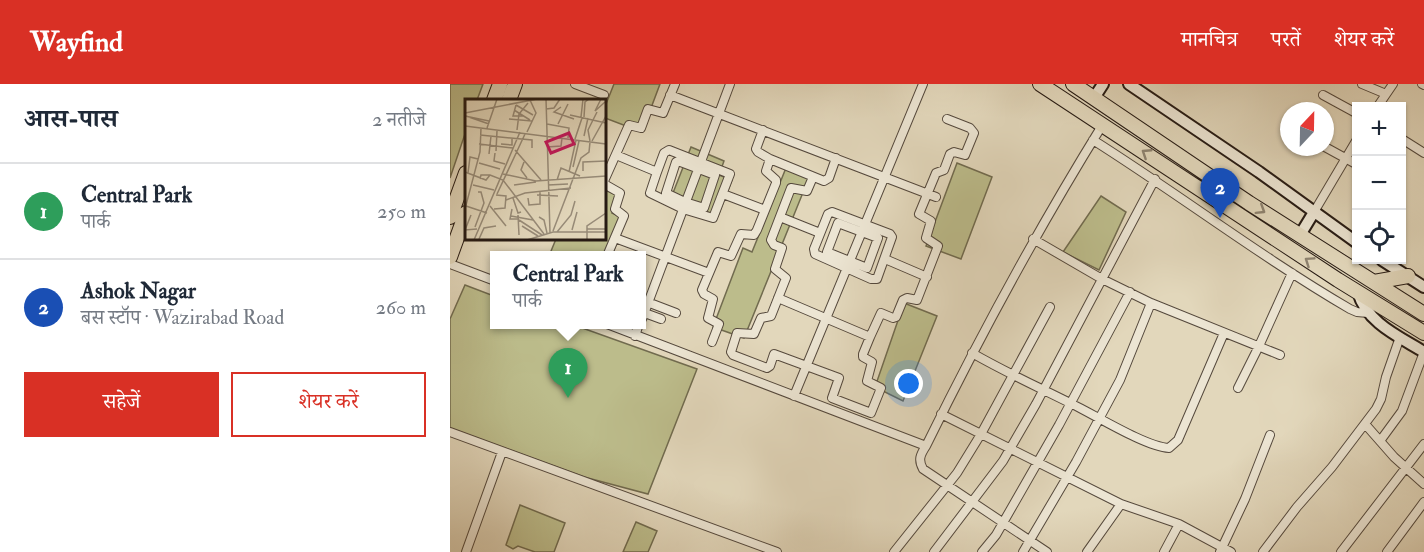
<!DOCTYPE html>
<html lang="hi">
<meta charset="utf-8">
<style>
:root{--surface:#fff;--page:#f6f6f7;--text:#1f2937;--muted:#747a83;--line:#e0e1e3;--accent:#d93025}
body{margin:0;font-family:"IM FELL Double Pica","Noto Serif Devanagari",serif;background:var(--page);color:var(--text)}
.controls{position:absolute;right:18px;top:18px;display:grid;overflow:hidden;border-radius:0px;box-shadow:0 2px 4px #0004}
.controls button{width:54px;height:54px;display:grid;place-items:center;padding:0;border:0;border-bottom:2px solid var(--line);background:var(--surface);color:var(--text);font:30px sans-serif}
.compass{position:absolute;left:830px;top:18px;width:54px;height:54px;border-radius:50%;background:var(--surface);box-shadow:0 2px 4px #0004;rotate:22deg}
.you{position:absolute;left:459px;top:300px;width:21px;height:21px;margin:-15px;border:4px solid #fff;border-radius:50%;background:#1a73e8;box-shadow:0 0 0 9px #1a73e833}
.badge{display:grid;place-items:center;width:39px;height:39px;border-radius:50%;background:var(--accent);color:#fff;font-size:20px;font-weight:700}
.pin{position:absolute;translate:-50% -50px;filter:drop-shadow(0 2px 3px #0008)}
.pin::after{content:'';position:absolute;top:32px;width:21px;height:18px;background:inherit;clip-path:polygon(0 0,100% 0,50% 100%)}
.popup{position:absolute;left:40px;top:167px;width:156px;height:78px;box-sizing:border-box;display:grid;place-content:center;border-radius:0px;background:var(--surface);filter:drop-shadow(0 2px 4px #0005);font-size:20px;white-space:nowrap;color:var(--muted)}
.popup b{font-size:22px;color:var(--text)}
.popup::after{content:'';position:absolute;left:50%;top:100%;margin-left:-12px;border:12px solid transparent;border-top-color:var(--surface)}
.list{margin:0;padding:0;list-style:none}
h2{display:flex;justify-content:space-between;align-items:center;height:78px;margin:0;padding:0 24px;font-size:26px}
h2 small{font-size:20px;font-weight:400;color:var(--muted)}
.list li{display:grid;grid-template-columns:39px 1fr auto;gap:18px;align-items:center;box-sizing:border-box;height:96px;padding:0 24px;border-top:2px solid var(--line)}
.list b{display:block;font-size:22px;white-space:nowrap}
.list p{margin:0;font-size:20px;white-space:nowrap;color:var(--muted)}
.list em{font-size:20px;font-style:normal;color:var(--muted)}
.actions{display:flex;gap:12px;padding:18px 24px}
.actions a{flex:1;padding:14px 0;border:2px solid var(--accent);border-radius:0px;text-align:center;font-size:21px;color:var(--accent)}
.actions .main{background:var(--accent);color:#fff}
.icon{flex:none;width:33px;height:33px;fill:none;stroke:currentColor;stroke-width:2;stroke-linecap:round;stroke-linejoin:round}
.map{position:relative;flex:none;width:974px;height:468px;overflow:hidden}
header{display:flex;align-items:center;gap:36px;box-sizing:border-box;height:84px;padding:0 30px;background:var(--accent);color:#fff}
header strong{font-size:28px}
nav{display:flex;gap:33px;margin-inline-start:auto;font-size:21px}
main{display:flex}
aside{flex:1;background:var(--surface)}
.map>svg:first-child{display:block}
.park{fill:#bcbc8b;stroke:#716b4f;stroke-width:1.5}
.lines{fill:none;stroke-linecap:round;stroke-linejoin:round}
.street-casing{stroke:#55493d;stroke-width:10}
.secondary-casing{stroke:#261a13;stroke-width:14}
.highway-casing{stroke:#261a13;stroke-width:16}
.street{stroke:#ece5d3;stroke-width:8}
.secondary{stroke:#ece5d3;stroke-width:10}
.highway{stroke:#e2d7bb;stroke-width:14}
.oneway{stroke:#8d826f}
.inset-road{fill:none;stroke:#978b78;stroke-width:1.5}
.view{fill:#c2185b;fill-opacity:0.15;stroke:#c2185b;stroke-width:3}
.inset-edge{fill:none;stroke:#261a13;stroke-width:3}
</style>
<header>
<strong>Wayfind</strong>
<nav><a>मानचित्र</a><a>परतें</a><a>शेयर करें</a></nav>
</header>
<main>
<aside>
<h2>आस-पास<small>2 नतीजे</small></h2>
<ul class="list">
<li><span class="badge" style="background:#2e9e5b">1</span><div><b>Central Park</b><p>पार्क</p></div><em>250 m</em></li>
<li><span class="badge" style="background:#1a4fb4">2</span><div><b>Ashok Nagar</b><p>बस स्टॉप · Wazirabad Road</p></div><em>260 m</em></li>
</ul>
<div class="actions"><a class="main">सहेजें</a><a>शेयर करें</a></div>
</aside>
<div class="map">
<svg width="974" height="468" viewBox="0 0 974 468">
<rect width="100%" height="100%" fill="#e2d7bb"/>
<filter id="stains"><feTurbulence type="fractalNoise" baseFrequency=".00333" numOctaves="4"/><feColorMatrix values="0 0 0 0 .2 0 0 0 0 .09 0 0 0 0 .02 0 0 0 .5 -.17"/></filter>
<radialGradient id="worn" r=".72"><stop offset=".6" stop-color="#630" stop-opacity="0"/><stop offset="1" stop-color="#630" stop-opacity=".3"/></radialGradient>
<path class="park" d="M0,0H33L27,16H16V47L0,94Z
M164,0H210L192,48L155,34L154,25Z
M241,63L274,77L269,91L282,96L268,132L221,114Z
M338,79L366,90L354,106L294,254L263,243L293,164L302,168Z
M507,79L542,93L511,175L476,162Z
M155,106L169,112L162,129L176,135L162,171L99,172L106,155L154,154Z
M651,112L676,128L649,186L613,168Z
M15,201L44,212L45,240L124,241L247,285L198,410L134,393L0,344V235Z
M454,219L487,232L453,317L425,303Z
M70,421L115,439L104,468H85L68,462L63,465L56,461Z
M186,438L207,447L198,468H173Z"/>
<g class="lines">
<defs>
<path id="street" d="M125,0L154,11
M912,0L936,10
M972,0L974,1
M220,11L486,113
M873,11L906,29
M928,22L943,0
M952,55L974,69
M643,56C730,111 811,173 900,225L907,228L918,229
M875,63L906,80
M166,71L207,88L214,69L219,66L280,90L263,134L233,125L200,109L207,88
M320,75L374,97L379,94L386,74
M228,77L265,91L254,124L235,118L216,109L226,78Z
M363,93L357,107L341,104L321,156L324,161L332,164L325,185L336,194L321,232L311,234L304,250L287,249L281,268L283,271L317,284L320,282L324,270L389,294L382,314L421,329L431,304L417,297L422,278L413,273V270L420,253
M154,97L179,41L191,44L198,25L213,29L225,0
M154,98L156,101L170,109L165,125L174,132L157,172
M273,110L315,126
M382,128L440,150L442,153L427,195H421L365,170L364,165L378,130Z
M864,128L906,57
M330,133L370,149
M388,139L428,154L417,184L377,168Z
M165,154L259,189
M583,155L652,195L701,219L830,271
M435,175L477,193
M0,180L45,197
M328,214L420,253L431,229L443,234L446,233L453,216L457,214L467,216L488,162L476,154L481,137L469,130L486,89L494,86L500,70L504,68L515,71L524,49L520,44L497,35
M192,216L226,229
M192,228L211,235
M192,235L280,0
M157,240L476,362C530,252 588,145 653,40
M185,252L189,240
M262,258L269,240L258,234L263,215L254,210L252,206L268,168L281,172L291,150L304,151L307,146L326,99V96L316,87L320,75L308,68L306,65L313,46
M522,269C555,288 588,303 622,320C645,331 696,363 719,364L728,356L774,249
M788,304L809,262L842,189
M344,312L473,0
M491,330L671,420
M915,340L944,373L974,400
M0,348L327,468
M930,357L952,327L974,268
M476,362C470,371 468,376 473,385L597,468
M16,468L52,368
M444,468L507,389L531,350L600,223
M484,468L553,377L586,320L705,95
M532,468L546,451L609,341L680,208
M573,468L626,378L670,296L701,219
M637,468L671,420L729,440L781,468
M714,468L729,440
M770,468L795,415L820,351
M813,468L847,423L882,383L926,325L931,315L936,293L950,253
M891,468L974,360
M937,468L974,418"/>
<path id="secondary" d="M679,0L809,88L906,158
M644,14L653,0
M850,151L864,128
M932,176L974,203
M908,208C917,239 948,252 974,268"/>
<path id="highway" d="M590,0L888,196L974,249
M623,0L799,119L974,230
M44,16L50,0
M59,16L65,0
M0,133L16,89
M0,173L16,129
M924,198L958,192"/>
</defs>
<use href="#street" class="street-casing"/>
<use href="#secondary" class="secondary-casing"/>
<use href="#highway" class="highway-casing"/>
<use href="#street" class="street"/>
<use href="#secondary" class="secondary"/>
<use href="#highway" class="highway"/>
</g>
<defs><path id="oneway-chevron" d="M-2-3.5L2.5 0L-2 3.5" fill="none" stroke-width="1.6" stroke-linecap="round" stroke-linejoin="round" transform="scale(1.5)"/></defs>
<g class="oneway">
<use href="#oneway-chevron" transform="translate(696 69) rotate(-147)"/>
<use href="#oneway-chevron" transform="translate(811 126) rotate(32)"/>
<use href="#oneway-chevron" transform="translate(859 177) rotate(-146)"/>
</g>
<g transform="translate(15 15)">
<rect width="141" height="141" fill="#e2d7bb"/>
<path class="inset-road" d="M81,0L85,134M136,0L130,12L140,3M51,6L48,17H59M51,6L68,16M96,8L89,13L109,20M81,10L89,9L95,0M49,11L65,21M0,14L72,0M105,16L141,24M0,17L24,22M1,17L24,25M116,18L118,0M119,18L120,3L124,0M44,20L67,22M82,25L104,29L103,39M93,25L103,5M0,27L141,45M22,29L32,0M52,31L54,15L63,4M62,33L71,14L65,1M15,36L67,41V49M119,37L123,19M110,40L117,19M141,40V59M125,42L123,31L132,13M127,42L141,17M14,45L48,49M36,45L47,46V39M82,48L96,47L97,39M50,51L76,81M31,52L32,32M30,54L29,62L40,65M24,55L26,37M59,63L56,71L62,79M14,64L35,70M108,68L114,42M118,72V63L141,62M0,73L21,81L25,76M104,73L111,41M3,74L5,58L13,60M38,75L71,82L141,77M15,80L16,76H25L38,81L79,135M92,81L96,69L115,77M8,86L29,91M49,86L71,83M83,86L103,85M32,95L60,35M72,96L93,97M48,99L53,114L56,113M63,99L64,106L75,105V93M41,101L60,94L106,89M1,107L22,114M25,107L41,127M0,110L15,53L16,29M29,110L40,109L41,97L31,96M47,110L45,120H54M6,116L0,131L12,130M53,116L54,136M46,117L68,121M74,118L79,121L82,134M54,121L77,136M57,127L73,137M10,128L19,104L16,93H13M122,130H141M107,131L112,113M88,132L116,59L124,53L125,43M92,133L106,116L110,102M14,140L19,129L31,127M9,141L55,33M62,141L88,133H141M122,141V127L141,114"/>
<path class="view" d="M104,34L109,45L86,54L81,43Z"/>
<rect width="141" height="141" class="inset-edge"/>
</g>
<rect width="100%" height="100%" filter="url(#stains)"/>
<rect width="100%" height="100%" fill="url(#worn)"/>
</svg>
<div class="controls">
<button>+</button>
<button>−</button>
<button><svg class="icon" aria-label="locate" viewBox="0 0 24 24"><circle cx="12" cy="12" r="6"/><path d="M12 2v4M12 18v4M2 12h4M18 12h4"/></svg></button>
</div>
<svg class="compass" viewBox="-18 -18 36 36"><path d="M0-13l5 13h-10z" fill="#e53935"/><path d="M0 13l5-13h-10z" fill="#747a83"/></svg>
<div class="you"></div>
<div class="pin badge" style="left:118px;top:314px;background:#2e9e5b">1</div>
<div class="popup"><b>Central Park</b>पार्क</div>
<div class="pin badge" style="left:770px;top:134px;background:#1a4fb4">2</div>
</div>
</main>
